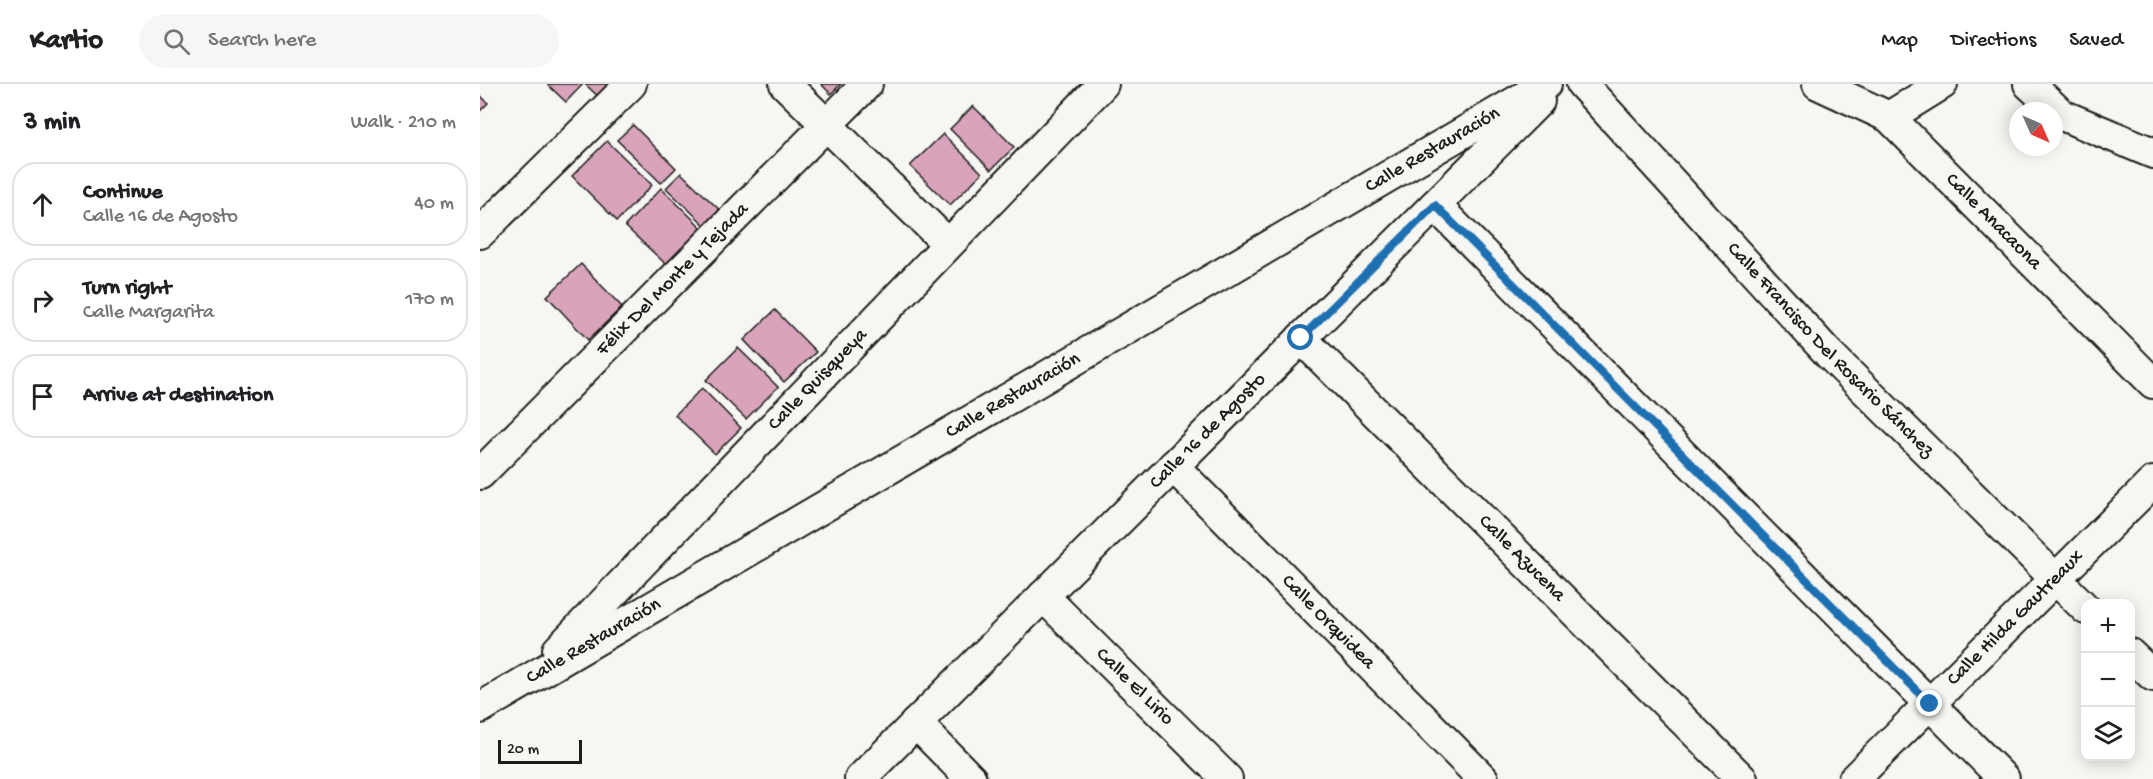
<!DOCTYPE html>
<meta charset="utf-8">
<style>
:root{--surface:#fff;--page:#f6f6f6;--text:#202124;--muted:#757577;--line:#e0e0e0}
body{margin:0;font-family:"Gochi Hand",sans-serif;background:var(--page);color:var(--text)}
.controls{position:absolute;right:18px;bottom:18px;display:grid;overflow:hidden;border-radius:12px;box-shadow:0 3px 15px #0003}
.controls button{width:54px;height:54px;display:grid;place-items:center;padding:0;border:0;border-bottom:2px solid var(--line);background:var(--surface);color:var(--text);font:30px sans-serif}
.compass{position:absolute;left:1529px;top:18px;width:54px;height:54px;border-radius:50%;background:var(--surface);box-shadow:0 3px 15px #0003;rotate:135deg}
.scale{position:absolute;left:18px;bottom:15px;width:84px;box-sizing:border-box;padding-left:6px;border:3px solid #1c1c1c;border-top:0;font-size:16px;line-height:21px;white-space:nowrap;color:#1c1c1c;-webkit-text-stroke:4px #f6f6f2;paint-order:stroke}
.stop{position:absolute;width:18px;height:18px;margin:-14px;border:4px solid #1f6fb2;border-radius:50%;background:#fff}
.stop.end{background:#1f6fb2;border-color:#fff;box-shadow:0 2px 6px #0008}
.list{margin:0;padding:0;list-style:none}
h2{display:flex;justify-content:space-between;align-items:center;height:78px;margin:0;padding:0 24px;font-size:26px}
h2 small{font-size:20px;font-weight:400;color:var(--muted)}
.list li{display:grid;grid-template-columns:39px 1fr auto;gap:18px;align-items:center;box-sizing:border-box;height:84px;margin:0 12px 12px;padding:0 12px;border:2px solid var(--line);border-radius:24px}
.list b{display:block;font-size:22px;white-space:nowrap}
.list p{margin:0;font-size:20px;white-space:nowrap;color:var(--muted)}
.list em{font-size:20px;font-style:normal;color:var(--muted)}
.icon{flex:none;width:33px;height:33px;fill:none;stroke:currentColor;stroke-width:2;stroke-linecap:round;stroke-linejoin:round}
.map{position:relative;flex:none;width:1673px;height:695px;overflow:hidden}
header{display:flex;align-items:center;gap:36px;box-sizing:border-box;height:84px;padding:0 30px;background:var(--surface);border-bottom:2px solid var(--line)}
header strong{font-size:28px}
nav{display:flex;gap:33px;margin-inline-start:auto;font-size:21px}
.search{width:420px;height:54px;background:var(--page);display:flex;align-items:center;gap:15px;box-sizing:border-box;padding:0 21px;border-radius:33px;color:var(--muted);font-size:22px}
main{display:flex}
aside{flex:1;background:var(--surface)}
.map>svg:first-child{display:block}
.building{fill:#d9a4bb;stroke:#1c1c1c;stroke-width:1.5}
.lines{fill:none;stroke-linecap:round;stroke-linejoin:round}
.street-casing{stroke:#1c1c1c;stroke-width:34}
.street{stroke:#f6f6f2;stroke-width:30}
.route{stroke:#1f6fb2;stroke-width:8}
.labels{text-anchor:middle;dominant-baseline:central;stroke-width:6;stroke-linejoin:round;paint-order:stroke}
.street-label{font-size:20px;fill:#1c1c1c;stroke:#f6f6f2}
</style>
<header>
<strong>Kartio</strong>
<div class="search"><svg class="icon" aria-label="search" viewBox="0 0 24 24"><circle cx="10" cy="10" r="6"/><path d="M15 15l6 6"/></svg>Search here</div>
<nav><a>Map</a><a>Directions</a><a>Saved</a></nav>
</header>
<main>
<aside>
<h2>3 min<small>Walk · 210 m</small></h2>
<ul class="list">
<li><svg class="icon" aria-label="ahead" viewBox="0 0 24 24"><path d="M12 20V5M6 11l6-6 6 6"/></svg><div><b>Continue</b><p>Calle 16 de Agosto</p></div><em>40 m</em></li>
<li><svg class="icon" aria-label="right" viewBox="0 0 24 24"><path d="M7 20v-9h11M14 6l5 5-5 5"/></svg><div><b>Turn right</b><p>Calle Margarita</p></div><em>170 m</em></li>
<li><svg class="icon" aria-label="arrive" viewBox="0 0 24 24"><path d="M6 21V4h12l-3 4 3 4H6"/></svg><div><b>Arrive at destination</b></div></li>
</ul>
</aside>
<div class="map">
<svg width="1673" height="695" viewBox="0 0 1673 695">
<rect width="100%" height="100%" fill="#f6f6f2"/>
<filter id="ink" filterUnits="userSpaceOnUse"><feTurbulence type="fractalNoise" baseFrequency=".0167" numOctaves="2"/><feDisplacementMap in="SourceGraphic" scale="12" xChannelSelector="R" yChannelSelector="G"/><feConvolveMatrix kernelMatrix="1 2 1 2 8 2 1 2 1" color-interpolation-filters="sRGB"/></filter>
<g filter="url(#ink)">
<path class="building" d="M67,0H103L86,18Z
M105,0H131L121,15Z
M341,0H361L351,10Z
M0,11L8,19L0,27Z
M493,22L534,63L511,86L470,45Z
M153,41L196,84L181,99L137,56Z
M463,50L502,89L470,121L430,82Z
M127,57L172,101L137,137L92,92Z
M201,89L247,133L232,148L186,104Z
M181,104L225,147L190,184L145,142Z
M101,180L142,223L108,256L67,212Z
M295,226L336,268L304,298L264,256Z
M258,264L298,303L266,335L226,296Z
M222,304L261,344L235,370L195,331Z"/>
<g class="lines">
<defs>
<g id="street">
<path d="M305,0L468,160"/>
<path id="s1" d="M1102,0L1348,269L1606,525"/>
<path id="s2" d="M1338,0L1409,33L1673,299"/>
<path d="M1549,0L1582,31L1673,69"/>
<path d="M1409,33L1462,0"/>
<path d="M955,121L1524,695"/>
<path d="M0,149L151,0"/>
<path id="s3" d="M821,254L1262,695"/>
<path id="s4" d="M693,382L1003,695"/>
<path id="s5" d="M0,390L387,0"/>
<path id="s6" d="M563,512L747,695"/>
<path id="s7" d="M78,566L623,0"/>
<path d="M1650,570L1673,592"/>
<path id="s8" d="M0,624L1066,0"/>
<path d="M436,639L491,695"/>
<path id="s9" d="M380,695L1059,17"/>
<path id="s10" d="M1374,695L1673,398"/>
</g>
</defs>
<use href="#street" class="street-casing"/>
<use href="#street" class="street"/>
</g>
</g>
<g class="lines" filter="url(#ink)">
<path class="route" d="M821,254L955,121L1450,620"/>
</g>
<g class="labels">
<g class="street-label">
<text stroke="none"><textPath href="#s8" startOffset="1104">Calle Restauración</textPath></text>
<text stroke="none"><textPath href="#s2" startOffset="226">Calle Anacaona</textPath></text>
<text stroke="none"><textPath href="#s5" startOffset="274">Félix Del Monte y Tejada</textPath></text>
<text stroke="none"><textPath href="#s1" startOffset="364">Calle Francisco Del Rosario Sánchez</textPath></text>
<text stroke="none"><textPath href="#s7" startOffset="375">Calle Quisqueya</textPath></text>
<text stroke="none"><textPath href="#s8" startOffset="618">Calle Restauración</textPath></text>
<text stroke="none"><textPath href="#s9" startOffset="492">Calle 16 de Agosto</textPath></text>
<text stroke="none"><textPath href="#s3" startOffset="312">Calle Azucena</textPath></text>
<text stroke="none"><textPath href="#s10" startOffset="228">Calle Hilda Gautreaux</textPath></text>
<text stroke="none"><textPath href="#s4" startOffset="220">Calle Orquidea</textPath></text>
<text stroke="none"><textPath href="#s8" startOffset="132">Calle Restauración</textPath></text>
<text stroke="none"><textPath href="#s6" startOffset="129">Calle El Lirio</textPath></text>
</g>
</g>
</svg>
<div class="controls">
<button>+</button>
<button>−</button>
<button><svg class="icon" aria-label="layers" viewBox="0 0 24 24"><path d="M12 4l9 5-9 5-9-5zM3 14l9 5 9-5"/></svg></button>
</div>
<svg class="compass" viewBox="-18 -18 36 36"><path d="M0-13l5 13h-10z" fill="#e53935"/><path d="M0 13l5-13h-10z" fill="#757577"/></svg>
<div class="scale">20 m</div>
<div class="stop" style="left:821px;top:254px"></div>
<div class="stop end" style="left:1450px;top:620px"></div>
</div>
</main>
